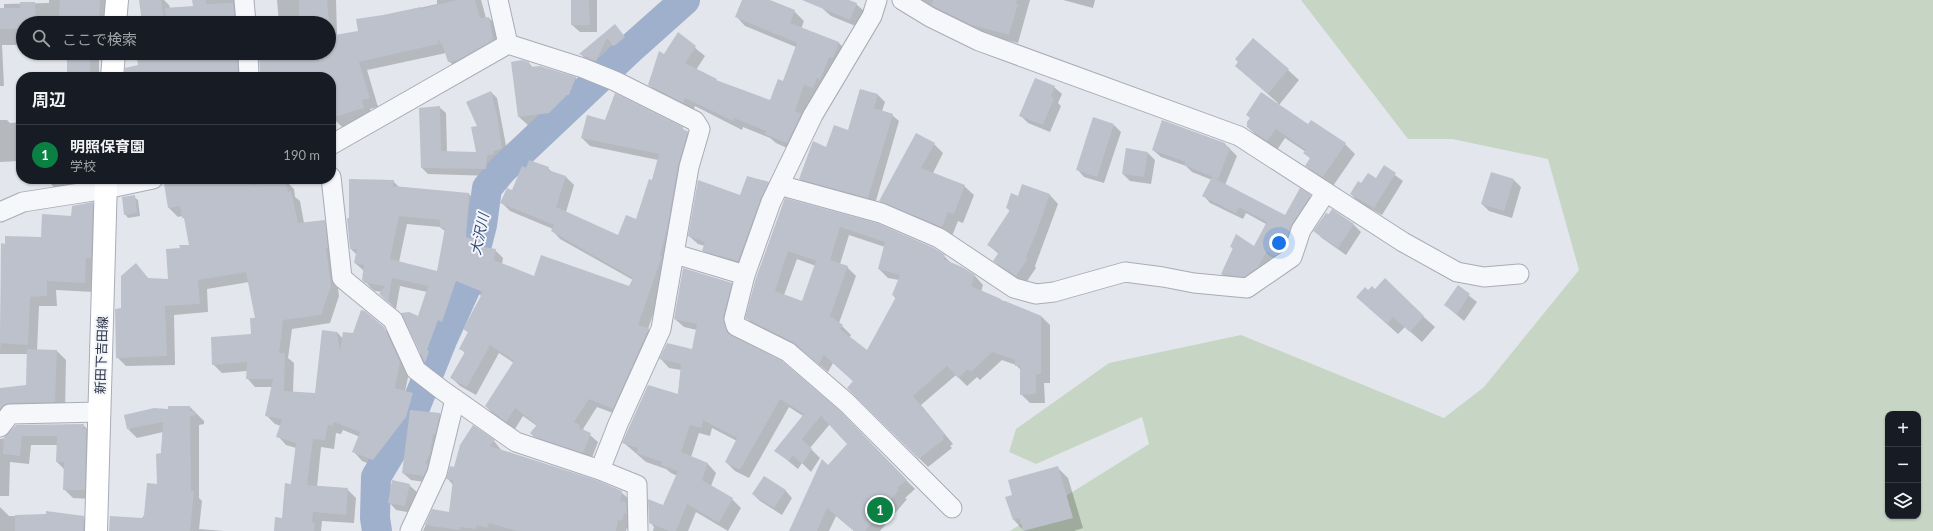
<!DOCTYPE html>
<html lang="ja">
<meta charset="utf-8">
<style>
:root{--surface:#171b24;--page:#242831;--text:#f1f3f6;--muted:#9ea1a6;--line:#363941;--accent:#0b8043}
body{margin:0;font-family:Lato,"Noto Sans JP",sans-serif;background:var(--page);color:var(--text)}
.controls{position:absolute;right:12px;bottom:12px;display:grid;overflow:hidden;border-radius:8px;box-shadow:0 1px 3px #0004}
.controls button{width:36px;height:36px;display:grid;place-items:center;padding:0;border:0;border-bottom:1px solid var(--line);background:var(--surface);color:var(--text);font:20px sans-serif}
.you{position:absolute;left:1279px;top:243px;width:14px;height:14px;margin:-10px;border:3px solid #fff;border-radius:50%;background:#1a73e8;box-shadow:0 0 0 6px #1a73e833}
.badge{display:grid;place-items:center;width:26px;height:26px;border-radius:50%;background:var(--accent);color:#fff;font-size:13px;font-weight:700}
.pin{position:absolute;translate:-50% -50%;border:2px solid #fff;box-shadow:0 1px 4px #0006}
.list{margin:0;padding:0;list-style:none}
h2{display:flex;justify-content:space-between;align-items:center;height:52px;margin:0;padding:0 16px;font-size:17px}
h2 small{font-size:13px;font-weight:400;color:var(--muted)}
.list li{display:grid;grid-template-columns:26px 1fr auto;gap:12px;align-items:center;box-sizing:border-box;height:60px;padding:0 16px;border-top:1px solid var(--line)}
.list b{display:block;font-size:15px;white-space:nowrap}
.list p{margin:0;font-size:13px;white-space:nowrap;color:var(--muted)}
.list em{font-size:13px;font-style:normal;color:var(--muted)}
.icon{flex:none;width:22px;height:22px;fill:none;stroke:currentColor;stroke-width:2;stroke-linecap:round;stroke-linejoin:round}
.map{position:relative;flex:none;width:1933px;height:531px;overflow:hidden}
.search{position:absolute;background:var(--surface);box-shadow:0 1px 3px #0004;left:16px;top:16px;width:320px;height:44px;display:flex;align-items:center;gap:10px;box-sizing:border-box;padding:0 14px;border-radius:22px;color:var(--muted);font-size:15px}
.panel{position:absolute;background:var(--surface);box-shadow:0 1px 3px #0004;left:16px;top:72px;width:320px;height:112px;border-radius:16px}
.map>svg:first-child{display:block}
.green{fill:#c7d6c4;fill-rule:evenodd}
.shadow{fill:#0003;fill-rule:evenodd}
.lines{fill:none;stroke-linecap:round;stroke-linejoin:round}
.river{stroke:#9eb0cc;stroke-width:30}
.building{fill:#bdc1cc;fill-rule:evenodd}
.street-casing{stroke:#a8acb7;stroke-width:21}
.secondary-casing{stroke:#a8acb7;stroke-width:24}
.street{stroke:#f6f7fa;stroke-width:19}
.secondary{stroke:#fff;stroke-width:22}
.labels{text-anchor:middle;dominant-baseline:central;stroke-width:4;stroke-linejoin:round;paint-order:stroke}
.street-label{font-size:13px;fill:#2a3145;stroke:#f3f5f9}
.water-label{font-size:14px;font-style:italic;fill:#334c7a;stroke:#f3f5f9}
</style>
<div class="map">
<svg width="1933" height="531" viewBox="0 0 1933 531">
<rect width="100%" height="100%" fill="#e3e6ec"/>
<path class="green" d="M1301,0H1933V531H1010L1149,444L1142,417L1036,464L1009,452L1016,429L1109,363L1241,335L1444,418L1484,387L1579,270L1548,159L1452,139H1408ZM1888,414H1918V516H1888Z"/>
<path class="shadow" d="M49,0H109L108,23H23V45H2L4,86H0V9H4V4L49,3Z
M140,0H164L169,5L170,8L194,7L193,0H246L243,23H143Z
M277,0H336L337,35L360,32L384,16L437,4V0H481L486,18H489L498,27L502,49L458,70L449,61L446,53L367,70L378,107L370,109L372,117L342,127L333,118L331,113V77H261L259,53H329V23H279Z
M572,0H597V32H580L572,25Z
M743,0H768L794,11L804,21L801,29L838,42L848,52L822,97L814,93L805,119L796,152L776,143L770,138L743,127L742,130L695,106L693,111L659,94L649,85L678,34L705,56L696,70L720,83L771,102L783,82L796,47L745,26L736,16Z
M827,0H846L856,4L864,11L858,27L831,16L823,9Z
M919,0H1030L1018,43L982,34L945,16Z
M1063,0H1095L1093,8Z
M615,26L630,43L621,51L613,43L602,67L586,60L581,54Z
M77,53H99V77H68L77,58Z
M137,53H251L247,77H137L135,67L139,66Z
M529,63L533,68L540,67L576,78L586,88L579,104H577L559,123L529,126L519,117Z
M1236,66L1288,70L1299,80L1279,105L1308,125L1345,144L1355,154L1333,186L1316,175L1306,166L1311,159L1305,153L1306,152L1285,138L1277,150L1258,137L1248,127L1278,103Z
M1054,87L1062,94L1058,103L1061,106L1050,132L1028,123L1020,115Z
M860,90L878,95L885,102L882,111L892,115L899,121L875,204L807,186L800,179L827,148L848,132Z
M491,92L497,98L508,156L499,157L500,160L493,161L492,176L428,174L422,168L439,107L446,113L447,152L478,153V127Z
M0,120H7L10,123L21,122V163L19,161L0,162Z
M606,122L682,128L696,140L670,265L648,329L657,337L621,416L597,407L583,429L598,442L591,460L540,441L531,433L537,426L523,416L515,429L494,415L486,406L514,363L499,353L476,395L460,386L451,377L465,353L460,348L469,333L464,329L482,296L464,288L450,329L446,328L435,359L437,360L434,370L426,363L403,314L419,317L427,292L400,286L396,309L380,294L382,292L375,291L371,288L363,279L364,271L355,263L357,255L351,249L350,219L393,181L399,187L469,194L477,203L474,240L484,243L490,249L495,250L503,258L502,264L534,277L629,287L633,280L560,239L552,230L553,229L510,211L502,203L513,191L527,169L548,168L552,172L566,177L574,185L566,212L618,236L637,220L652,181L658,160L590,146L582,138ZM407,224L440,227L446,232L438,272L399,262Z
M1114,125L1121,132L1104,183L1084,177L1077,169Z
M1224,143L1237,156L1225,185L1285,216L1310,196L1317,203L1282,262L1274,257L1264,274L1251,283L1228,281L1222,274L1233,249L1231,246L1254,247L1266,224L1246,213L1243,219L1210,203L1204,196L1212,180L1192,172L1186,166L1161,157L1153,150Z
M934,144L943,153L933,173L964,186L974,195L963,223L958,221L952,236L889,210L880,201Z
M1148,153L1155,160L1151,184L1130,181L1123,174Z
M1384,167L1403,181L1382,215L1358,202L1351,194L1362,184L1376,180Z
M47,179H96L97,189L56,190Z
M199,179H258L259,185L285,180L294,189L295,197L300,201L304,223L324,221L333,230L334,257L339,296L330,323L292,329L288,358L294,363L293,392L316,394L337,332L343,339L383,328L393,337L409,372L405,392L412,394L421,403L419,412L440,414L447,421L431,483L411,480L403,473L408,435L382,469L362,461L354,452L360,437L343,430L341,434L336,433L334,449L321,447L317,487L347,489L356,498L354,523L322,521L321,531H285L296,448L286,445L278,436L281,426L275,424L266,415L272,387H255L247,378V371L222,373L213,364L252,335L256,319L249,282L207,289L208,312L174,315L175,365L126,366L117,357L122,309L136,265L150,280H169L181,249L190,245L186,221L182,216L178,217L169,208Z
M757,179L768,182L776,191L746,269L711,258L703,250L705,246L698,244L689,236L740,196Z
M1514,180L1521,187L1512,218L1489,211L1482,204Z
M1049,194L1058,204L1035,266L1036,268L1025,284L1004,270L994,261L999,254L988,245L1010,211L1007,208L1019,197Z
M134,197L138,200L140,216L128,218L125,214Z
M786,199L944,256L952,264L975,276L983,285L981,292L1041,316L1050,325V383H1044L1045,403H1030L1021,394V370L1016,365L1002,360L980,380L977,377L967,386L956,375L921,405L953,444L950,446L952,448L928,467L848,388L854,382L833,363L828,372L803,351L755,327L747,318ZM849,235L885,247L879,269L888,278L899,280L893,295L896,299L867,352L849,338L851,335L839,323L856,276L847,267L840,264ZM797,259L816,266L802,303L784,295Z
M92,203L102,213L94,292L56,290L57,306H39L37,350L57,351L66,360L65,411L15,413L0,428V389L27,386L28,354H0L2,245L42,238Z
M1332,211L1354,225L1361,232L1346,255L1322,238L1315,231Z
M731,283L740,292L732,326L735,338L839,412L915,489L905,498L907,499L880,531H854L836,516L829,531H790L828,466L849,444L830,424L810,448L820,458L811,472L802,463L798,469L776,451L803,416L789,407L749,478L735,471L726,462L737,441L712,428L710,436L699,433L691,457L708,464L716,473L711,486L732,499L741,508L728,531L696,512L688,531H653L654,527L650,522L664,507L677,476L671,473L666,469L646,462L624,443L678,395L681,370L669,368L661,359L693,350L697,330L684,327L675,319Z
M1458,287L1477,302L1464,321L1445,305Z
M1368,292L1407,302L1435,327L1422,342L1405,327L1398,334L1369,308Z
M190,407L204,421V424L199,425V498L202,501L199,529L224,531H109L143,519L158,485L163,432L137,438L128,429L169,410Z
M83,425L92,433L93,499L73,498L64,489L65,470L57,462V445H31L29,464L10,462L9,496H0V439Z
M494,441L502,451L621,492L630,500V529L627,528L626,531H423L433,510L450,513L453,485L448,479L455,468Z
M1057,467L1068,478L1083,528L1074,531H1024L1014,520L1007,498L1014,495Z
M409,485L417,492L413,513L396,510L389,502Z
M785,490L792,498L782,515L760,501L753,494Z
M0,507L9,516L83,517L92,526V531H0Z"/>
<g class="lines">
<path class="river" d="M377,531L375,518L376,477L410,420L443,338L466,287L482,225L487,188L503,169L629,50L685,0"/>
</g>
<path class="building" d="M60,0H100L99,23H78V21L65,20V16H59Z
M139,0H161L164,20L142,23Z
M192,0H206V4L233,3L235,23H166L165,8L193,6Z
M299,0H327L329,23H299Z
M456,0H475L480,18L489,17L493,40L458,60L448,62L442,43L440,44L438,38V44L359,62L370,98L362,100L364,108L331,118V77H328V74L297,77H261L262,73H260L259,53H329V36L358,31L356,19L383,15L421,7V9Z
M571,0H589L590,25H571Z
M742,0H770L795,10L790,23L839,42L833,58L829,57L820,80L817,78L813,88L804,85L795,111L801,114L787,143L765,134L766,131L734,118L733,121L685,98L683,103L648,85L659,51L664,54L678,32L696,46L685,63L717,79L716,80L770,100L778,79L783,81L797,43L735,17Z
M802,0H849L857,3L850,20Z
M933,0H1017L1016,4H1018L1009,35L972,25L931,5Z
M20,2H35L36,23H23V29H0V8H20Z
M615,24L625,37L614,46L607,38L596,61L579,54Z
M1253,38L1289,69L1268,94L1235,66L1238,62L1235,59Z
M136,53H237L238,76L125,77V68L138,65Z
M67,57L90,58V77H67Z
M522,60L529,62L530,67L540,66L576,77L569,95H567L549,113L518,117L511,62Z
M1035,78L1055,86L1051,96L1054,98L1043,125L1019,116Z
M860,89L878,94L874,108L893,114L868,198L799,179L813,141L826,147L834,125L848,130Z
M491,91L498,120L502,149L493,151L494,154L487,155L486,169L421,168L419,108L440,106L441,151L476,152L471,127L477,126L466,102Z
M1261,92L1308,124L1311,120L1346,143L1323,177L1305,166L1310,158L1303,153L1306,150L1276,129L1267,141L1247,127V122L1250,118L1246,115Z
M615,93L683,127V130L688,131L678,165L667,229L660,255L662,256L638,325L649,328L613,409L589,399L574,422L580,425L579,428L591,433L583,453L534,437L530,433L537,425L515,408L506,422L485,406L514,361L490,345L467,387L450,378L465,352L459,349L468,332L463,329L483,292L456,281L442,322L438,320L427,350L429,351L425,363L401,313L409,312L418,316L428,286L392,278L388,302L379,294L385,286L365,283L362,280L364,265L354,263L357,249H350L347,218H349V179L394,180L393,186L469,193L466,237L484,242V247L496,249L494,260L534,276L541,255L629,286L633,278L551,231L554,225L500,203L507,188L512,190L522,166L526,168L529,160L549,167L548,170L566,176L556,207L618,235L626,215L636,219L649,179L652,180L659,154L581,138L587,115L605,120ZM399,216L440,220V228H445L437,271L390,259Z
M1093,117L1114,124L1097,177L1076,170Z
M1162,120L1225,143L1224,145L1230,148L1218,179L1184,165L1185,162L1152,150Z
M916,133L935,143L921,168L965,185L954,214L948,212L942,227L879,201Z
M1126,148L1148,152L1144,177L1122,174Z
M1384,165L1396,173L1374,208L1350,194L1358,181L1361,183L1368,173L1376,178Z
M1491,172L1514,179L1504,211L1481,204Z
M747,176L769,182L761,198L738,261L702,251L705,242L688,236L698,180L740,195Z
M1212,177L1285,215L1300,188L1311,195L1292,224L1283,250L1275,256L1267,251L1258,267L1244,277L1221,274L1233,248L1230,247L1236,234L1254,246L1267,222L1239,207L1236,213L1202,196Z
M192,179H251L252,185L285,179L288,192L291,191L298,223L325,220L328,248H326L331,286L321,315L283,320L279,353H285L284,391L315,393L322,330L337,332L340,351L343,332L353,333L361,310L365,311L384,327L400,362L395,388L413,393L406,417L373,460L352,452L360,432L334,422L332,426L328,425L325,440L313,439L307,485L348,488L346,515L313,512L312,522L315,523L314,531H274L275,517L282,518L285,483L291,484L296,443L276,437L282,419L265,416L273,379H246L247,362L212,365L211,337L251,334L250,318H255L246,272L198,280L200,304L165,306L167,356L116,358L115,309L121,308V276L136,263L148,278L168,279L166,249L180,248L179,245H189L184,218H182L180,206L168,208L164,183Z
M1022,184L1050,194L1035,236L1026,257L1028,258L1016,276L993,261L999,252L987,245L1010,210L1006,208L1011,193L1018,196Z
M135,195L137,213L124,215L122,197Z
M785,198L877,223L934,248L945,255L943,259L962,267L975,275L971,286L1001,299L1000,301H1005L1041,316V374H1036V394L1020,395V366H1015V360L992,352L971,372L968,369L958,378L947,366L913,396L945,435L942,437L944,439L919,459L847,388L853,381L824,355L819,364L793,342L745,318L756,278ZM840,227L885,242L878,269L900,275L892,295L896,297L867,350L840,329L843,325L830,316L848,266L830,260ZM788,251L816,261L802,301L775,291Z
M93,202L91,258H86L85,283L47,281V296L30,297L28,345L0,343L1,243L5,244V236L41,237L42,214L71,216L72,206Z
M1332,209L1354,224L1338,248L1313,231L1326,213L1329,214Z
M683,268L732,283L723,317L728,333L782,361L840,411L907,480L897,488L899,490L865,531H854L827,508L817,531H789L822,459L828,465L847,444L821,416L802,439L812,449L802,464L793,455L789,461L774,451L804,414L780,399L740,470L725,462L737,438L703,420L702,428L690,425L681,452L708,463L702,480L733,498L719,523L687,504L676,531H669L649,523L648,499L663,505L678,471L661,465L662,462L636,453L638,448L622,443L648,385L678,394L681,364L659,359L667,343L692,349L697,324L674,319Z
M1385,278L1424,316L1410,332L1393,317L1387,324L1356,297L1365,287L1368,290L1372,286L1375,289Z
M1458,285L1470,294L1457,314L1444,305Z
M27,349L57,350L55,402L10,403L5,404L0,409V388L26,385Z
M168,406H190V411H195L196,415L190,416L191,491H194L190,531H109L110,516L142,518L144,515L147,483L157,484L156,454L161,453L163,422L127,429L124,415L154,408L168,409Z
M410,410L440,413L435,435L433,434L430,454L425,463L428,465L424,476L402,473Z
M84,424L83,429H86L85,490H63L64,462H56L57,436H22L20,456L3,454L4,437L16,425Z
M473,425L495,440L490,446L596,480L622,491L620,501L626,502L627,514L624,513L622,521L618,520L616,531H517L489,523L487,528L477,525L476,529L460,527L459,530L425,525L432,509L449,512L453,480L446,479L450,466L454,467L460,445Z
M1058,466L1073,518L1023,531L1019,518L1013,520L1005,497L1012,495L1008,480Z
M764,476L786,490L774,508L752,494Z
M392,480L410,484L405,506L388,503Z
M46,511L84,516L83,531H15V515L46,514Z"/>
<g class="lines">
<defs>
<path id="street" d="M244,0L246,23
M498,0L508,44
M902,0L930,17L979,41L1239,136L1403,242L1457,272L1484,277L1519,274
M248,53L249,77
M331,145L508,44L583,68L615,81L695,121L700,129L689,167L661,329L618,424L600,470
M331,177L342,278L393,320L416,370L442,390L516,442L600,470L637,485L638,531
M779,185L881,213L939,238L1014,288L1036,294L1054,292L1125,272L1163,277L1194,283L1247,288L1292,257L1301,230L1326,192
M0,212L23,202L106,189L153,179
M675,254L745,275L771,202L813,115L872,16L877,0
M745,275L734,319L736,326L788,352L847,403L952,508
M0,427L10,414L100,412
M410,531L437,473L455,399"/>
<path id="secondary" d="M115,23L117,0
M112,77L114,53
M96,531L106,179"/>
</defs>
<use href="#street" class="street-casing"/>
<use href="#secondary" class="secondary-casing"/>
<use href="#street" class="street"/>
<use href="#secondary" class="secondary"/>
</g>
<g class="labels">
<g class="street-label">
<text transform="translate(101 355) rotate(-88)">新田下吉田線</text>
</g>
<g class="water-label">
<text transform="translate(479 234) rotate(-78)">大沢川</text>
</g>
</g>
</svg>
<div class="controls">
<button>+</button>
<button>−</button>
<button><svg class="icon" aria-label="layers" viewBox="0 0 24 24"><path d="M12 4l9 5-9 5-9-5zM3 14l9 5 9-5"/></svg></button>
</div>
<div class="you"></div>
<div class="pin badge" style="left:880px;top:510px">1</div>
<div class="search"><svg class="icon" aria-label="search" viewBox="0 0 24 24"><circle cx="10" cy="10" r="6"/><path d="M15 15l6 6"/></svg>ここで検索</div>
<section class="panel">
<h2>周辺<small></small></h2>
<ul class="list">
<li><span class="badge">1</span><div><b>明照保育園</b><p>学校</p></div><em>190 m</em></li>
</ul>
</section>
</div>
